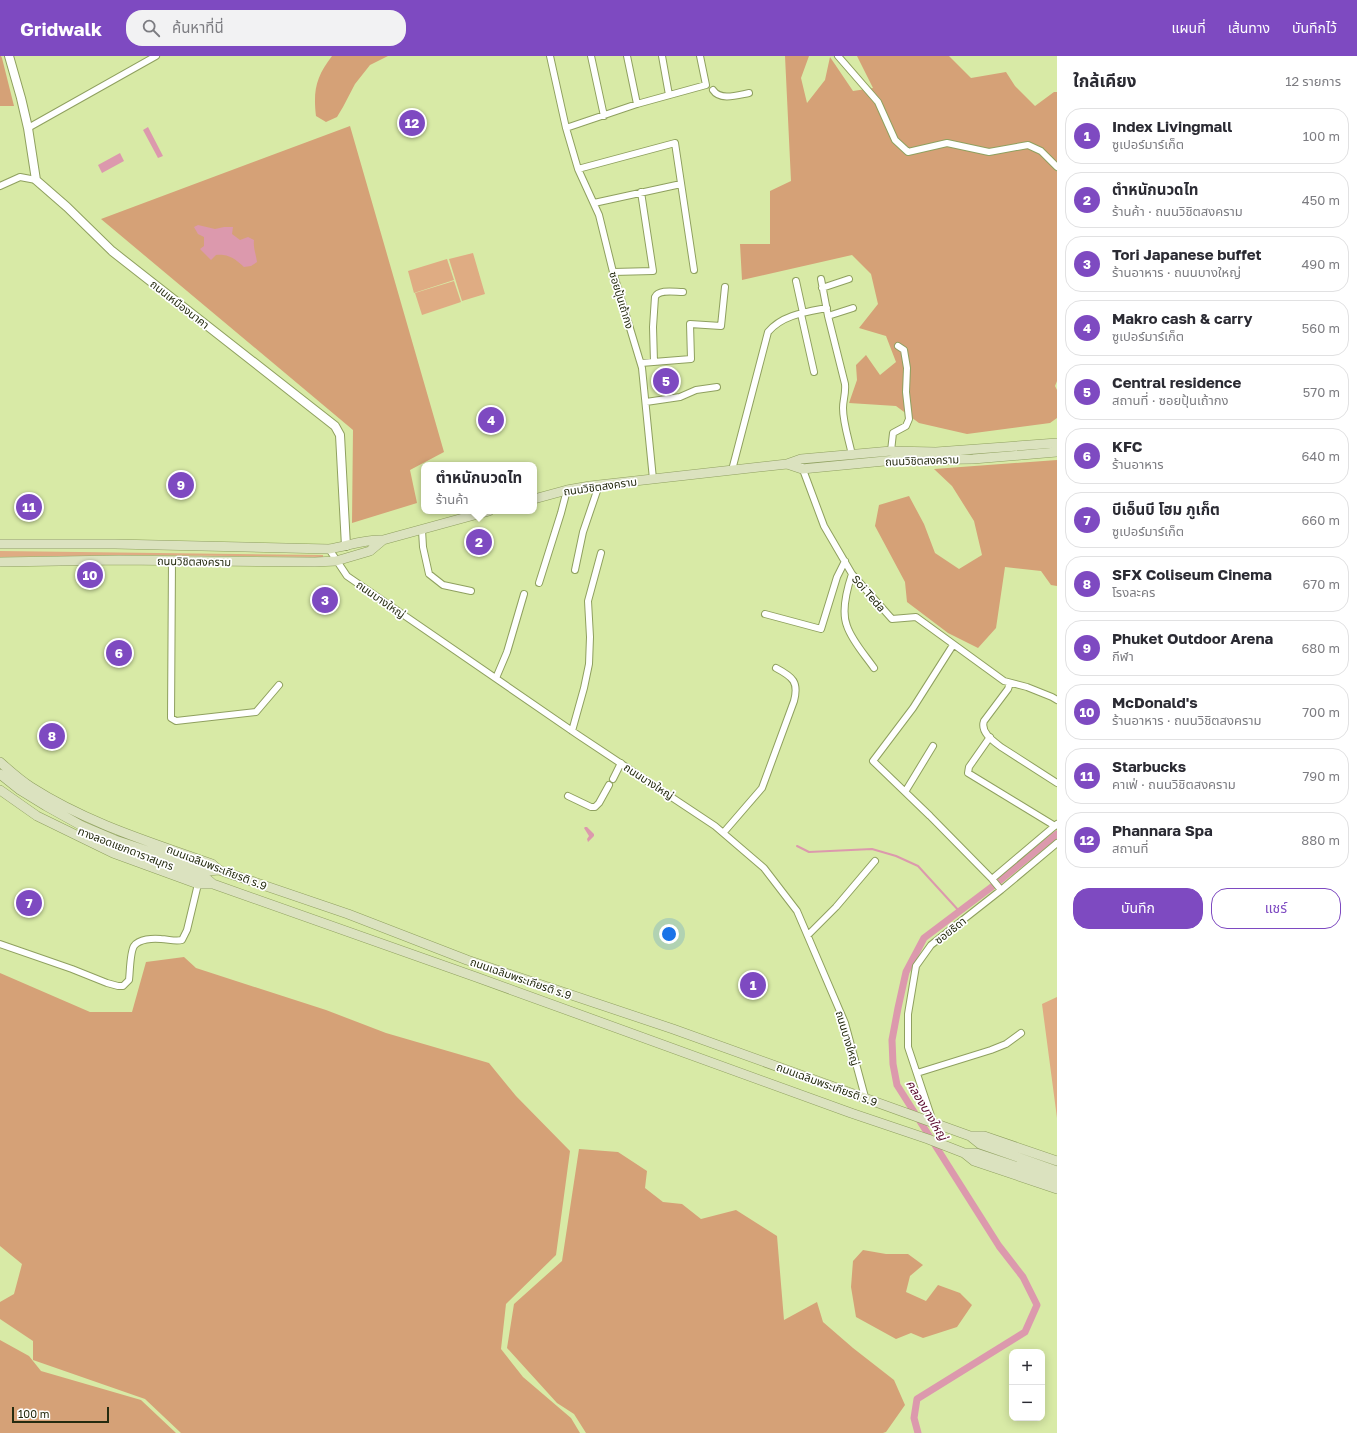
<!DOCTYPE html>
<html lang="th">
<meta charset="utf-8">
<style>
:root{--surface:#fff;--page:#f2f2f3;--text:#2b2b33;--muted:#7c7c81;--line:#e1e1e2;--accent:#7e4ac1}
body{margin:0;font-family:"Golos Text","Noto Sans Thai",sans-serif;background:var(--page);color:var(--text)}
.controls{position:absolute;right:12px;bottom:12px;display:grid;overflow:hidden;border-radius:8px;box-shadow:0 2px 10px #0003}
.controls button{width:36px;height:36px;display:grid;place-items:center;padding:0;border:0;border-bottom:1px solid var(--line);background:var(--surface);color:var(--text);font:20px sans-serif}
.scale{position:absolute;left:12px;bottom:10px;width:97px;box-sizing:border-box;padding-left:4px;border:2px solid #252b10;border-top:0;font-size:11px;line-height:14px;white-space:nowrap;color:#252b10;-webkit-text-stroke:3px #fff;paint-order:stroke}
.you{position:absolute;left:669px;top:878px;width:14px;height:14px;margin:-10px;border:3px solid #fff;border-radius:50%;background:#1a73e8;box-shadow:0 0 0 6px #1a73e833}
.badge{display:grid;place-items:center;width:26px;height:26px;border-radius:50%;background:var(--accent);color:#fff;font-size:13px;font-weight:700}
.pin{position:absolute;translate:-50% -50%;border:2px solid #fff;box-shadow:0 1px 4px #0006}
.popup{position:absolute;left:421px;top:406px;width:116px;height:52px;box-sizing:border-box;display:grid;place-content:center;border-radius:8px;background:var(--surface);filter:drop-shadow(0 1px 3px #0005);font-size:13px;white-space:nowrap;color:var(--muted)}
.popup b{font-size:15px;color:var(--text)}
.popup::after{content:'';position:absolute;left:50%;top:100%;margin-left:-8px;border:8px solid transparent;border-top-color:var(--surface)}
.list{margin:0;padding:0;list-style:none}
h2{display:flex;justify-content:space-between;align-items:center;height:52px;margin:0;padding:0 16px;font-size:17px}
h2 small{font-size:13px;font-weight:400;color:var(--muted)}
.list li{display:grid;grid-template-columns:26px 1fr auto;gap:12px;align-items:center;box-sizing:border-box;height:56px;margin:0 8px 8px;padding:0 8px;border:1px solid var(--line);border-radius:16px}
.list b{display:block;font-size:15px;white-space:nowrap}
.list p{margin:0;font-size:13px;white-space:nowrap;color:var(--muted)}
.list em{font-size:13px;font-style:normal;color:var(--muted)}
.actions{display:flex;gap:8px;padding:12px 16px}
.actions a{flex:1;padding:9px 0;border:1px solid var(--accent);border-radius:16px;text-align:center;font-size:14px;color:var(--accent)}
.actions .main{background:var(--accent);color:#fff}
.icon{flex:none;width:22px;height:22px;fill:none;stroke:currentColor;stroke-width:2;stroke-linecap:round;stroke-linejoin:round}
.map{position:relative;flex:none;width:1057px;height:1377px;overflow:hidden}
header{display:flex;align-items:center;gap:24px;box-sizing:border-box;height:56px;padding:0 20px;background:var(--accent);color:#fff}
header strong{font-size:19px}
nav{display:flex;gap:22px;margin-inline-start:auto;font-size:14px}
.search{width:280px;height:36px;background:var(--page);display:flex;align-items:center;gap:10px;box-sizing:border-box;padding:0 14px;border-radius:16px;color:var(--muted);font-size:15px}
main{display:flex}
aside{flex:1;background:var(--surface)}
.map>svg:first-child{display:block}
.green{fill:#dfac83}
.forest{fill:#d5a177}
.water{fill:#dc99ad}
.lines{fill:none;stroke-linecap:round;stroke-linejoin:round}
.stream{stroke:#dc99ad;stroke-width:2}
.canal{stroke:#dc99ad;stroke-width:7}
.minor-casing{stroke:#8fa05f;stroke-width:8}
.tertiary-casing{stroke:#8fa05f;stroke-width:10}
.secondary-casing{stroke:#8fa05f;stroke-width:10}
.minor{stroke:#fff;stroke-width:6}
.tertiary{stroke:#fff;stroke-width:8}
.secondary{stroke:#dbe2bf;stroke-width:9}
.labels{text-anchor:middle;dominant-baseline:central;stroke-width:3.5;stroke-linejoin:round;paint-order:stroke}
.street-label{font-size:11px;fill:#252b10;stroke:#fff}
.water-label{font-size:12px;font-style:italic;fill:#58082c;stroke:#fff}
</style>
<header>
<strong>Gridwalk</strong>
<div class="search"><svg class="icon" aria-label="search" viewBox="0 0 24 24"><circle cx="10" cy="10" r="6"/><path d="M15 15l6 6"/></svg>ค้นหาที่นี่</div>
<nav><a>แผนที่</a><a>เส้นทาง</a><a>บันทึกไว้</a></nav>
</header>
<main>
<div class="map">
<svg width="1057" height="1377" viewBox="0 0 1057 1377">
<rect width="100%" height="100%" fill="#d8eaa6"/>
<path class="green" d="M473,197L485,238L462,245L449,203Z
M447,203L454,224L414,237L408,215Z
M454,225L461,246L422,259L415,237Z
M0,495L323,499V501L134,499L0,501Z
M1057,941V1062L1042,948Z"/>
<path class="forest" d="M0,0H1L2,2L14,50H0Z
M332,0H388L370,9L355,28L343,51L337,61L326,66L316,60C313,34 316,21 332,0Z
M785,0H809L801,22L807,47L825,24L830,1L853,35L873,32L857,0H949L971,22L1006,16L1015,30L1035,50L1054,36H1057V325L1055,330L1057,334V362L1050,367L967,378L919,367L896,350L849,347L857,324L856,309L866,299L880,319L896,306L886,280L859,272L878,248L871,218L852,199L742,224L740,188H770V135L791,125Z
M350,70L444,396L410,414L417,447L352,467L353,374L101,163Z
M1057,404V530L1051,529L1041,515L1005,511L996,572L978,592L948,577L907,546L905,526L875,470L879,449L909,440L924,468L935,497L959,513L982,499L974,465L952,430L934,413Z
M184,901L196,912L326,954L386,977L489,1007L516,1040L570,1095L556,1199L506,1248L501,1293L523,1321L571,1362L580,1377H181L145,1343L33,1304V1285L0,1263V1246L14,1238L22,1208L0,1190V917L90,956H132L146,906Z
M579,1093L618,1096L647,1115L645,1132L663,1146L682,1148L701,1163L736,1154L777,1180L784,1264L817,1246L823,1266L853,1292L894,1324L905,1349L886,1376L883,1377H586L574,1358L557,1347L507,1292L514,1248L562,1205Z
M863,1194L886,1198H908L923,1209L910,1220L906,1236L926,1245L938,1229L960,1237L972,1249L957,1271L923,1282L911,1277L896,1283L856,1261L851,1231L853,1205Z
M0,1284L29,1300L41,1315L141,1344L176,1377H0Z"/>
<path class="water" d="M148,71L163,100L158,102L143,74Z
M120,97L124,105L102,117L98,109Z
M198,169L215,173L224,171H233L232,178L240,184L248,181L254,184C253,192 256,198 257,206L251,210L244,211C235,203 229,198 216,199L211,204L200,193L204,190V181L198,178L194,171Z
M585,771H587L594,778V780L588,786L587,783L589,780L584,772Z"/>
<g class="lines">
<path class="stream" d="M797,790L809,796L872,793L896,800L918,810L960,856"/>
<path class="canal" d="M918,1377L914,1362L917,1343L1025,1276L1037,1249L1023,1221L999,1190L897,1029L893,1008L892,984L898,952L906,916L924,882L993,830L1057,778"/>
<defs>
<path id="minor" d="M550,0L566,72L578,113L599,159L613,216L642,312L653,423
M591,0L604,60
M627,0L637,48
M662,0L669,39
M838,0L878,46L895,84L908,96L947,87L989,96L1028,89L1041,95L1057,111
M713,34C720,45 738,39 749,37
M28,72L156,0
M566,72L637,48L706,29L700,0
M578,113L675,87L694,214
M0,130L20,121L36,124
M594,147L681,128
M613,216L653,215L641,136
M821,223L828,260L845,328C846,337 843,344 843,352C843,367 849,384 852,399
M796,225L803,257
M822,232L849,223
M801,258L814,316
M828,260L853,252
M654,306L653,271L655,241C659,233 674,236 683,236
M641,307L691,303L690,268L721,270L725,231
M646,346L680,341L696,334L717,331
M891,395L893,377L906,370L909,363L906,336L907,312L904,294L898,290
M802,411L824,470L852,518L892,563L916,561L1004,625L1027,631L1052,641L1057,644
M732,414L768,276C782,259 806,256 827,252
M422,474L423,491L429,518L443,529L471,535
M329,493L347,520L578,679L715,770L764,812L797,855L845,967L865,1041
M172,504L171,662L176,665L256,656L279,629
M575,514L583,476L599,429
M852,518C847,533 841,555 847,570C852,585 865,599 874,612
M539,527L561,457L567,434
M765,558L821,573L837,521L845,505
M953,589L913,652L873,705L930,760L992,823L1001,834
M496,622L507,596L524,538
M1010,627L1008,633L984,665C980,676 993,685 1001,691L1057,727
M572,675L584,632L589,608L590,581L588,545L601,497
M990,681L969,711L968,717L1055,770
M613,723L621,707
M905,736L933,690
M568,740L591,751H595L599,747L609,729
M724,776L762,732L794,645C799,626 793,621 776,612
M992,823L1057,768
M808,879L836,851L875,805
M0,888L72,913L107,927L118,930H123L129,924C130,916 130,896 134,890C139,883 153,882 161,883C168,883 175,886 182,884L187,874L198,828
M917,1017L991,994L1006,988L1021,977
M933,1066L908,991V958L916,910L931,889L1001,834L1057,787"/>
<path id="tertiary" d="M9,0L21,42L28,72L36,124L67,151L112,195L335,370L340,379L346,490"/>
<path id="secondary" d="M787,408L802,413L895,404L973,403L1057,396
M534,443L567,434L590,430L787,408L801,403L891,395L936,396L1057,387
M0,488H115L329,493C348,490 364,483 383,484L489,455
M0,506L119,504L315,506L336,505L370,495L383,484
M0,706C10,715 20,724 31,731C87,767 150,786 212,808L219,814L348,858L467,904L673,973L970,1080H984L1057,1105
M0,718L20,734L46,750L82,770L115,784L208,815L219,814
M0,734L37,760L113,797L198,828H213L476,921L851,1057L928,1083L964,1097L974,1105L1057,1133
M137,797L206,822L213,828
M970,1080L980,1088L1057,1115
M964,1097H976L1057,1124"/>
</defs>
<use href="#minor" class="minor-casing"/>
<use href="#tertiary" class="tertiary-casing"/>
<use href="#secondary" class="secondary-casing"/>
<use href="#minor" class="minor"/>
<use href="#tertiary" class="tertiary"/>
<use href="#secondary" class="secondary"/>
</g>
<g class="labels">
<g class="street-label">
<text transform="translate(622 244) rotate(73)">ซอยปุ้นเถ้ากง</text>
<text transform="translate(180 248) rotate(38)">ถนนเหมืองนาคา</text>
<text transform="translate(922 404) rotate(-2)">ถนนวิชิตสงคราม</text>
<text transform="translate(600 430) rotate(-8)">ถนนวิชิตสงคราม</text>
<text transform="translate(194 505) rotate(1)">ถนนวิชิตสงคราม</text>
<text transform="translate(869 537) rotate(49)">Soi Teda</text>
<text transform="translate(381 543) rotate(35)">ถนนบางใหญ่</text>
<text transform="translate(649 725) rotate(33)">ถนนบางใหญ่</text>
<text transform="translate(126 792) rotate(21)">ทางลอดแยกดาราสมุทร</text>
<text transform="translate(217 811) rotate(21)">ถนนเฉลิมพระเกียรติ ร.9</text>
<text transform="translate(950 874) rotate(-38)">ซอยธิดา</text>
<text transform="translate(521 922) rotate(19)">ถนนเฉลิมพระเกียรติ ร.9</text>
<text transform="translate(848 982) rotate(73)">ถนนบางใหญ่</text>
<text transform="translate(827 1028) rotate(20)">ถนนเฉลิมพระเกียรติ ร.9</text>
</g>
<g class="water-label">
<text transform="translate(927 1054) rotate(59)">คลองบางใหญ่</text>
</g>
</g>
</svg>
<div class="controls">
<button>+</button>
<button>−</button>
</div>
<div class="scale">100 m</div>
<div class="you"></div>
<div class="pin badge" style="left:753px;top:929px">1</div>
<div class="pin badge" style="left:479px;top:486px">2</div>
<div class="popup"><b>ตำหนักนวดไท</b>ร้านค้า</div>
<div class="pin badge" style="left:325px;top:544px">3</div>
<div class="pin badge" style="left:491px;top:364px">4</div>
<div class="pin badge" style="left:666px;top:325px">5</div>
<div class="pin badge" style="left:119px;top:597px">6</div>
<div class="pin badge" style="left:29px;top:847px">7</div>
<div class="pin badge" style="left:52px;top:680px">8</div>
<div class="pin badge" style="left:181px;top:429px">9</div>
<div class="pin badge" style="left:90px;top:519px">10</div>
<div class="pin badge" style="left:29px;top:451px">11</div>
<div class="pin badge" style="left:412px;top:67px">12</div>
</div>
<aside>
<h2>ใกล้เคียง<small>12 รายการ</small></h2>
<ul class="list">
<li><span class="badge">1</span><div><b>Index Livingmall</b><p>ซูเปอร์มาร์เก็ต</p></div><em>100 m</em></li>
<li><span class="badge">2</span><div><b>ตำหนักนวดไท</b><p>ร้านค้า · ถนนวิชิตสงคราม</p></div><em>450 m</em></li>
<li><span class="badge">3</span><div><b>Tori Japanese buffet</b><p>ร้านอาหาร · ถนนบางใหญ่</p></div><em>490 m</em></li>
<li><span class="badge">4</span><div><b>Makro cash &amp; carry</b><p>ซูเปอร์มาร์เก็ต</p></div><em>560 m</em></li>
<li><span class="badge">5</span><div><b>Central residence</b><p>สถานที่ · ซอยปุ้นเถ้ากง</p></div><em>570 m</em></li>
<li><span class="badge">6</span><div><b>KFC</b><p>ร้านอาหาร</p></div><em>640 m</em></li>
<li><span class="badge">7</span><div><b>บีเอ็นบี โฮม ภูเก็ต</b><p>ซูเปอร์มาร์เก็ต</p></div><em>660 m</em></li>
<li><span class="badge">8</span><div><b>SFX Coliseum Cinema</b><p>โรงละคร</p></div><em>670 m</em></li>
<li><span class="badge">9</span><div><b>Phuket Outdoor Arena</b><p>กีฬา</p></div><em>680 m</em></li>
<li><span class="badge">10</span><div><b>McDonald's</b><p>ร้านอาหาร · ถนนวิชิตสงคราม</p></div><em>700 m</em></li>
<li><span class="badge">11</span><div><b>Starbucks</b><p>คาเฟ่ · ถนนวิชิตสงคราม</p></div><em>790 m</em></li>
<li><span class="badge">12</span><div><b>Phannara Spa</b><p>สถานที่</p></div><em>880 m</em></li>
</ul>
<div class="actions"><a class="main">บันทึก</a><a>แชร์</a></div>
</aside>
</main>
